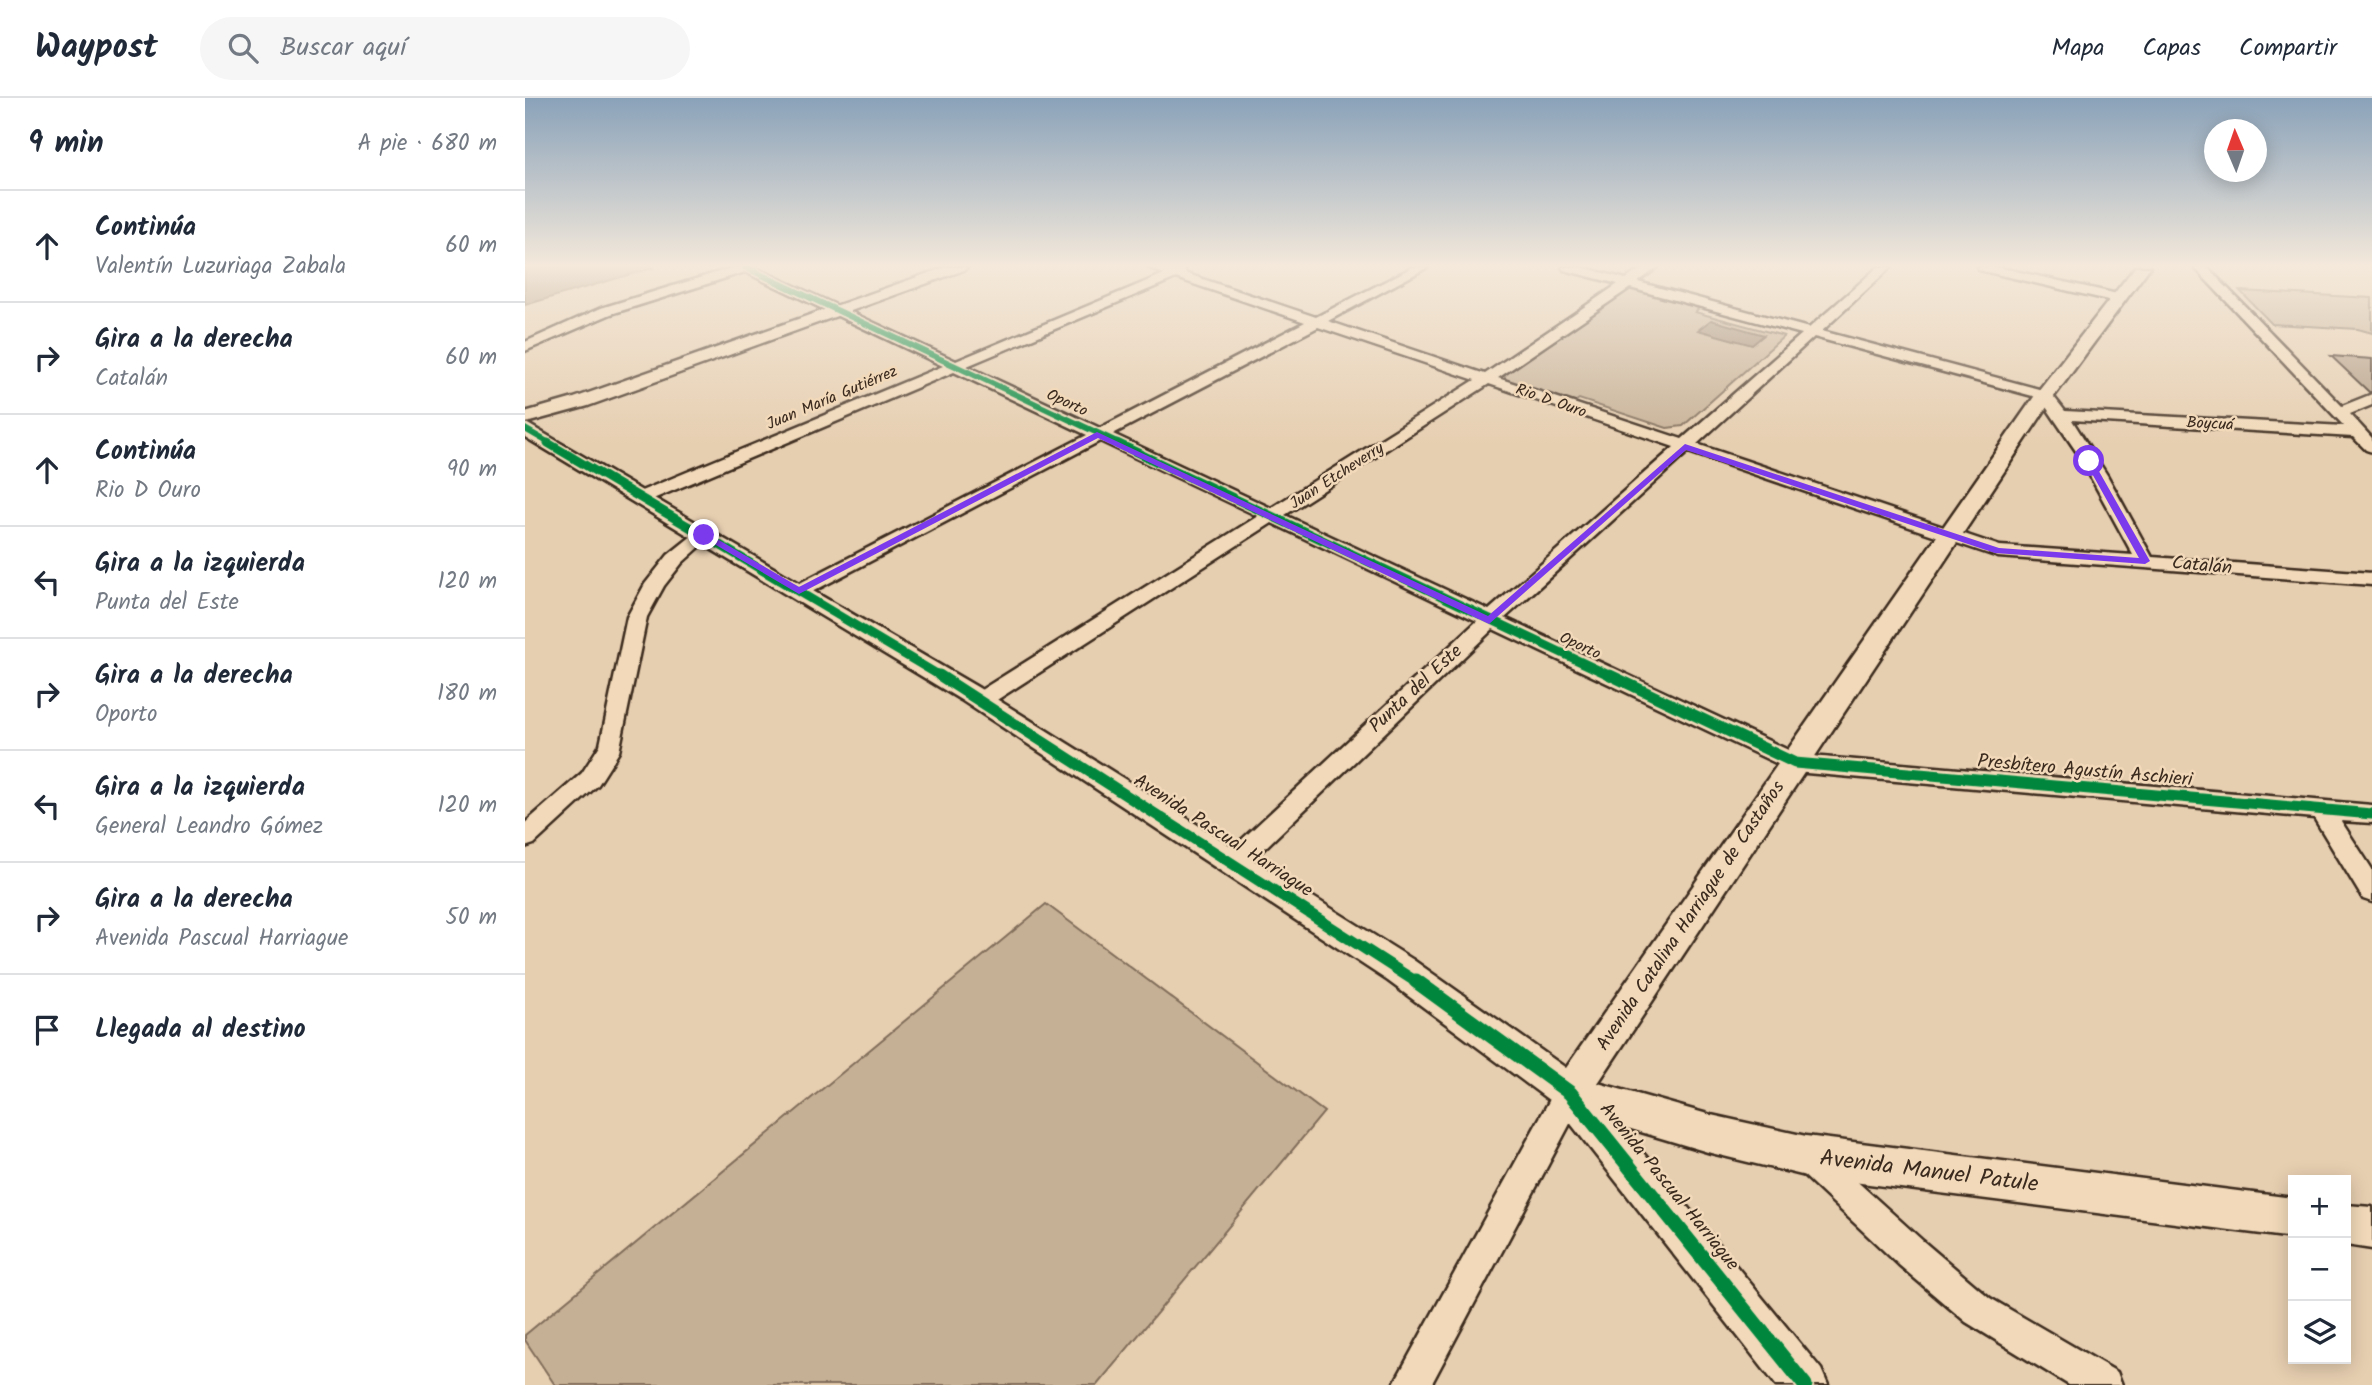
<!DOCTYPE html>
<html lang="es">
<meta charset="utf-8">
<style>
:root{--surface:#fff;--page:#f6f6f7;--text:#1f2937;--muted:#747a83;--line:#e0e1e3}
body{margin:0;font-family:Kalam,sans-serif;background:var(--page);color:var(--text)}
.controls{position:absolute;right:21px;bottom:21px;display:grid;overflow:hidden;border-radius:0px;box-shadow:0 4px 18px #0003}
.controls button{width:63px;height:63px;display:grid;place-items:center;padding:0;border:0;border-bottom:2px solid var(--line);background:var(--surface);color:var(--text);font:35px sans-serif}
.compass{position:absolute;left:1679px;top:21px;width:63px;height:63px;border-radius:50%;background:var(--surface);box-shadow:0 4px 18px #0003;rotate:358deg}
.stop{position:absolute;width:21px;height:21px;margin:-16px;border:5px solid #7c3aed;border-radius:50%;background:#fff}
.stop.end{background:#7c3aed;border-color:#fff;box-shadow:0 2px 7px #0008}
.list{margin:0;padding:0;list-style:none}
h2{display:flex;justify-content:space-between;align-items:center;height:91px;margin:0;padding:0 28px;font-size:30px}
h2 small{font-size:23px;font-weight:400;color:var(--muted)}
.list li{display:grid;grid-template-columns:46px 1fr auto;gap:21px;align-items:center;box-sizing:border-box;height:112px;padding:0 28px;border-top:2px solid var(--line)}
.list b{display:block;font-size:26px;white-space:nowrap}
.list p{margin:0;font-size:23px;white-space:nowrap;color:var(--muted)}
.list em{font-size:23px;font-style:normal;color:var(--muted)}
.icon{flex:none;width:38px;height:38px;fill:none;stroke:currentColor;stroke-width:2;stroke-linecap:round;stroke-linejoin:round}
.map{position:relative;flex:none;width:1847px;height:1287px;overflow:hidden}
header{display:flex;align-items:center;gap:42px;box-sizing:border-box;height:98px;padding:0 35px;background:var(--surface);border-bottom:2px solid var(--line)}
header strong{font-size:33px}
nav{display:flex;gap:38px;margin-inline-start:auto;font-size:24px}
.search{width:490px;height:63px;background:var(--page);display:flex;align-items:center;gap:18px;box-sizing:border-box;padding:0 24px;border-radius:38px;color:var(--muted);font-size:26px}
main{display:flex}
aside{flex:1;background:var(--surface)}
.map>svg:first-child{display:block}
.green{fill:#c6b095;stroke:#806d5a;stroke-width:2}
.water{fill:#9d8872;stroke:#766250;stroke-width:2}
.building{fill:#b19b83;stroke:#3b2a1e;stroke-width:2}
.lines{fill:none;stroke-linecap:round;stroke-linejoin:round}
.minor-casing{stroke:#3b2a1e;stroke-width:5}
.tertiary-casing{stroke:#3b2a1e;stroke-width:5}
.minor{fill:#f1d9b9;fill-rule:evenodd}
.tertiary{fill:#f1d9b9;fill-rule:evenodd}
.cycleway-far3-casing{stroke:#f1d9b9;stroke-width:9}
.cycleway-far2-casing{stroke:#f1d9b9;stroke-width:12}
.cycleway-far1-casing{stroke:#f1d9b9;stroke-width:16}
.cycleway-casing{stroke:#f1d9b9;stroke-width:19}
.cycleway-far3{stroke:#00873e;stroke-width:6}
.cycleway-far2{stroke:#00873e;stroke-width:9}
.cycleway-far1{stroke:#00873e;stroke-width:11}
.cycleway{stroke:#00873e;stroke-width:15}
.route{fill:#7c3aed}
.labels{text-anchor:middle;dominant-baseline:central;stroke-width:5;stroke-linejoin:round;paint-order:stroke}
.far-street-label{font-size:16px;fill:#3b2a1e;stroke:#f1d9b9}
.street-label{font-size:19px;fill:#3b2a1e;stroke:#f1d9b9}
.near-street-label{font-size:23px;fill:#3b2a1e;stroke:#f1d9b9}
</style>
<header>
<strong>Waypost</strong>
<div class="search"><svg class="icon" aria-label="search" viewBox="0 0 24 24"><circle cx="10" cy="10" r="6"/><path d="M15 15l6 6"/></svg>Buscar aquí</div>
<nav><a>Mapa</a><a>Capas</a><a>Compartir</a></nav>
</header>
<main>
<aside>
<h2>9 min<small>A pie · 680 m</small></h2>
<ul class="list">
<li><svg class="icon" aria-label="ahead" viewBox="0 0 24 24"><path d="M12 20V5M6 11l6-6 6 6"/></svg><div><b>Continúa</b><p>Valentín Luzuriaga Zabala</p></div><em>60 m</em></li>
<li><svg class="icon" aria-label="right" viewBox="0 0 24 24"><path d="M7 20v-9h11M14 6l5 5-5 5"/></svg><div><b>Gira a la derecha</b><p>Catalán</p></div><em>60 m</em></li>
<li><svg class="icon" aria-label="ahead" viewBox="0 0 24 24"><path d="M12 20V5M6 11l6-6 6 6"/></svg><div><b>Continúa</b><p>Rio D Ouro</p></div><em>90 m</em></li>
<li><svg class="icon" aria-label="left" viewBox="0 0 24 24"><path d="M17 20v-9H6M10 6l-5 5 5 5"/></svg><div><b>Gira a la izquierda</b><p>Punta del Este</p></div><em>120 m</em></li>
<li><svg class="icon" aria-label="right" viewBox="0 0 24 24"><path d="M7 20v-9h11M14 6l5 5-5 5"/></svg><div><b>Gira a la derecha</b><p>Oporto</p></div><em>180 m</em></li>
<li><svg class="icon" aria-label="left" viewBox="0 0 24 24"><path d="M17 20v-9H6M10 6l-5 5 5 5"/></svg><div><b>Gira a la izquierda</b><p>General Leandro Gómez</p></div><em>120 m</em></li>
<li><svg class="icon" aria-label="right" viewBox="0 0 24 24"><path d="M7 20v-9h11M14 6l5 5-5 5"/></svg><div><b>Gira a la derecha</b><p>Avenida Pascual Harriague</p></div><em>50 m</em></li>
<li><svg class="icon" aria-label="arrive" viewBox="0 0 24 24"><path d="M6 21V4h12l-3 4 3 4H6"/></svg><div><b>Llegada al destino</b></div></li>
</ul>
</aside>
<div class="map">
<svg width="1847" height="1287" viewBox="0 0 1847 1287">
<rect width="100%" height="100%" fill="#e6ceb0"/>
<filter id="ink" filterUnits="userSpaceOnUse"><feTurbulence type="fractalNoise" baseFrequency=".0143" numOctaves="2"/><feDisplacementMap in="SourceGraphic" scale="14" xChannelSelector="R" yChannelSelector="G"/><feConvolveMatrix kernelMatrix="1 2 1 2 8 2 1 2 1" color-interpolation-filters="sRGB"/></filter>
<g filter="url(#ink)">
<path class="green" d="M1105,191L1174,210L1170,214L1259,238L1158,328L1142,330L1054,301L1048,305L982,284L979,277Z
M1715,193L1847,200V235L1833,231L1747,226Z
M521,806L799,1014L572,1287H30L0,1242V1237Z"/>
<path class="water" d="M0,169H131L0,207Z
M1186,222L1239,237L1227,247L1173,232Z"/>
<path class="building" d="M1806,258L1847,261V294H1844Z"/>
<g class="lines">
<defs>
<path id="minor" d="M210,169H229L431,263L639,176L623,169L659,171L660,175L791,219L888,169H903L803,223L960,276L1093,186L1039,172L1037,169H1056L1101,181L1119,169H1133L1113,184L1284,230L1353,169H1366L1297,233L1525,294L1540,313L1819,328L1669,169H1682L1817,308L1847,296V307L1825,316L1847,340V354L1841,352L1828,339L1547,322L1582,377L1627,459L1847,475V487L1473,459L1163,354L980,520L1274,657L1847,707V725L1816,723L1847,771V804L1838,801L1789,720L1270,674L968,531L716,773L707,776L698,773L694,766L698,759L952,523L747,425L464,607L456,610L448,607L445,602L448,597L733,418L575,343L281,497H267L264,493L267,489L562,337L429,274L121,404H109L106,400L109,396L418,268L220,174L86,216L0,253V244L76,210ZM651,180L780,224L575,330L442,268ZM1105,190L1277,236L1157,341L973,280ZM793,229L950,282L746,410L588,336ZM1289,239L1515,300L1553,356L1608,457L1475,448L1172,346ZM964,286L1149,349L964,512L760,417Z
M1452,169H1472L1597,197L1599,200L1592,204L1454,172Z
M179,432L188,437L157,465L139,488L122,519L94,654L73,687L9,746L0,749V725L57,675L75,647L102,519L120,486L143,457L173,433Z
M1045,980L1056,985L1060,995L1056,1005L906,1287H868L1034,985Z
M1283,1044L1294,1049L1398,1143L1465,1200L1592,1274L1597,1287H1544L1441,1224L1374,1167L1272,1071L1267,1060L1272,1049Z"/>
<path id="tertiary" d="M421,169H442L439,172L63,308L1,325L454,590L887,861L1041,970L1513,293L1610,169H1625L1528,300L1073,985L1186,1017L1281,1038L1768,1100V1140L1281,1078L1186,1055L1096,1028L1296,1271L1303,1287H1251L1032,1008L863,883L436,602L0,339V314L49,300Z
M1821,1107L1847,1109V1151L1821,1147Z"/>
</defs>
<use href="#minor" class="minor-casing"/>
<use href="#tertiary" class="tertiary-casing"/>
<use href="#minor" class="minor"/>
<use href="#tertiary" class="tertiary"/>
<defs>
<path id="cycleway-far3" d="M220,169L596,346
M0,331L26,346"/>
<path id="cycleway-far2" d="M23,345L417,579
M592,345L1088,579"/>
<path id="cycleway-far1" d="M414,577L893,885
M1085,577L1270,665L1847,716"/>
<path id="cycleway" d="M891,883L1045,995L1280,1287"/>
</defs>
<use href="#cycleway-far3" class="cycleway-far3-casing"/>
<use href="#cycleway-far2" class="cycleway-far2-casing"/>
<use href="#cycleway-far1" class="cycleway-far1-casing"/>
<use href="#cycleway" class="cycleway-casing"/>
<use href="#cycleway-far3" class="cycleway-far3"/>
<use href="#cycleway-far2" class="cycleway-far2"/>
<use href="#cycleway-far1" class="cycleway-far1"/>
<use href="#cycleway" class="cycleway"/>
</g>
</g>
<linearGradient id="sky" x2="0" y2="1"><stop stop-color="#8aa2b9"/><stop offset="0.48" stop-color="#f4e9db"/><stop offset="1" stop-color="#f4e9db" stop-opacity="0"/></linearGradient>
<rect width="1847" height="349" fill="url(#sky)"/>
<path class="route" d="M572,334L963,518L1160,346L1474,450L1614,460L1560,363L1567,361L1625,463L1620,466L1470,455L1161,352L964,526L573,340L274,496L174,437L182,435L274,489Z"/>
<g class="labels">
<g class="far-street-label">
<text transform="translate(307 300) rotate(-23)">Juan María Gutiérrez</text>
<text transform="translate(1026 303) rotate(19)">Rio D Ouro</text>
<text transform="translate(542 305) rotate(25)">Oporto</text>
<text transform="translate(1685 326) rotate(3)">Boycuá</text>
<text transform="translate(812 378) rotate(-33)">Juan Etcheverry</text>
<text transform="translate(1055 548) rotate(25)">Oporto</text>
</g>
<g class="street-label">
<text transform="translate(1677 468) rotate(5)">Catalán</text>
<text transform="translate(891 591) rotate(-43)">Punta del Este</text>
<text transform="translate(1560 673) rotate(5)">Presbítero Agustín Aschieri</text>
<text transform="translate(698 738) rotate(33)">Avenida Pascual Harriague</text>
<text transform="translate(1166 818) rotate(-56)">Avenida Catalina Harriague de Castaños</text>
<text transform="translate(1144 1089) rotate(51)">Avenida Pascual Harriague</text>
</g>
<g class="near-street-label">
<text transform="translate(1404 1074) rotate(7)">Avenida Manuel Patule</text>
</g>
</g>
</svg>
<div class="controls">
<button>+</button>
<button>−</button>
<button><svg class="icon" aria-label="layers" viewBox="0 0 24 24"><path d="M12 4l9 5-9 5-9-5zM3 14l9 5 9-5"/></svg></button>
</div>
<svg class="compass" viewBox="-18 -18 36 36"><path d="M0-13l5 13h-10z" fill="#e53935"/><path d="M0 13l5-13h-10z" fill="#747a83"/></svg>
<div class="stop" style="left:1564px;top:363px"></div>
<div class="stop end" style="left:179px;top:437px"></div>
</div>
</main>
